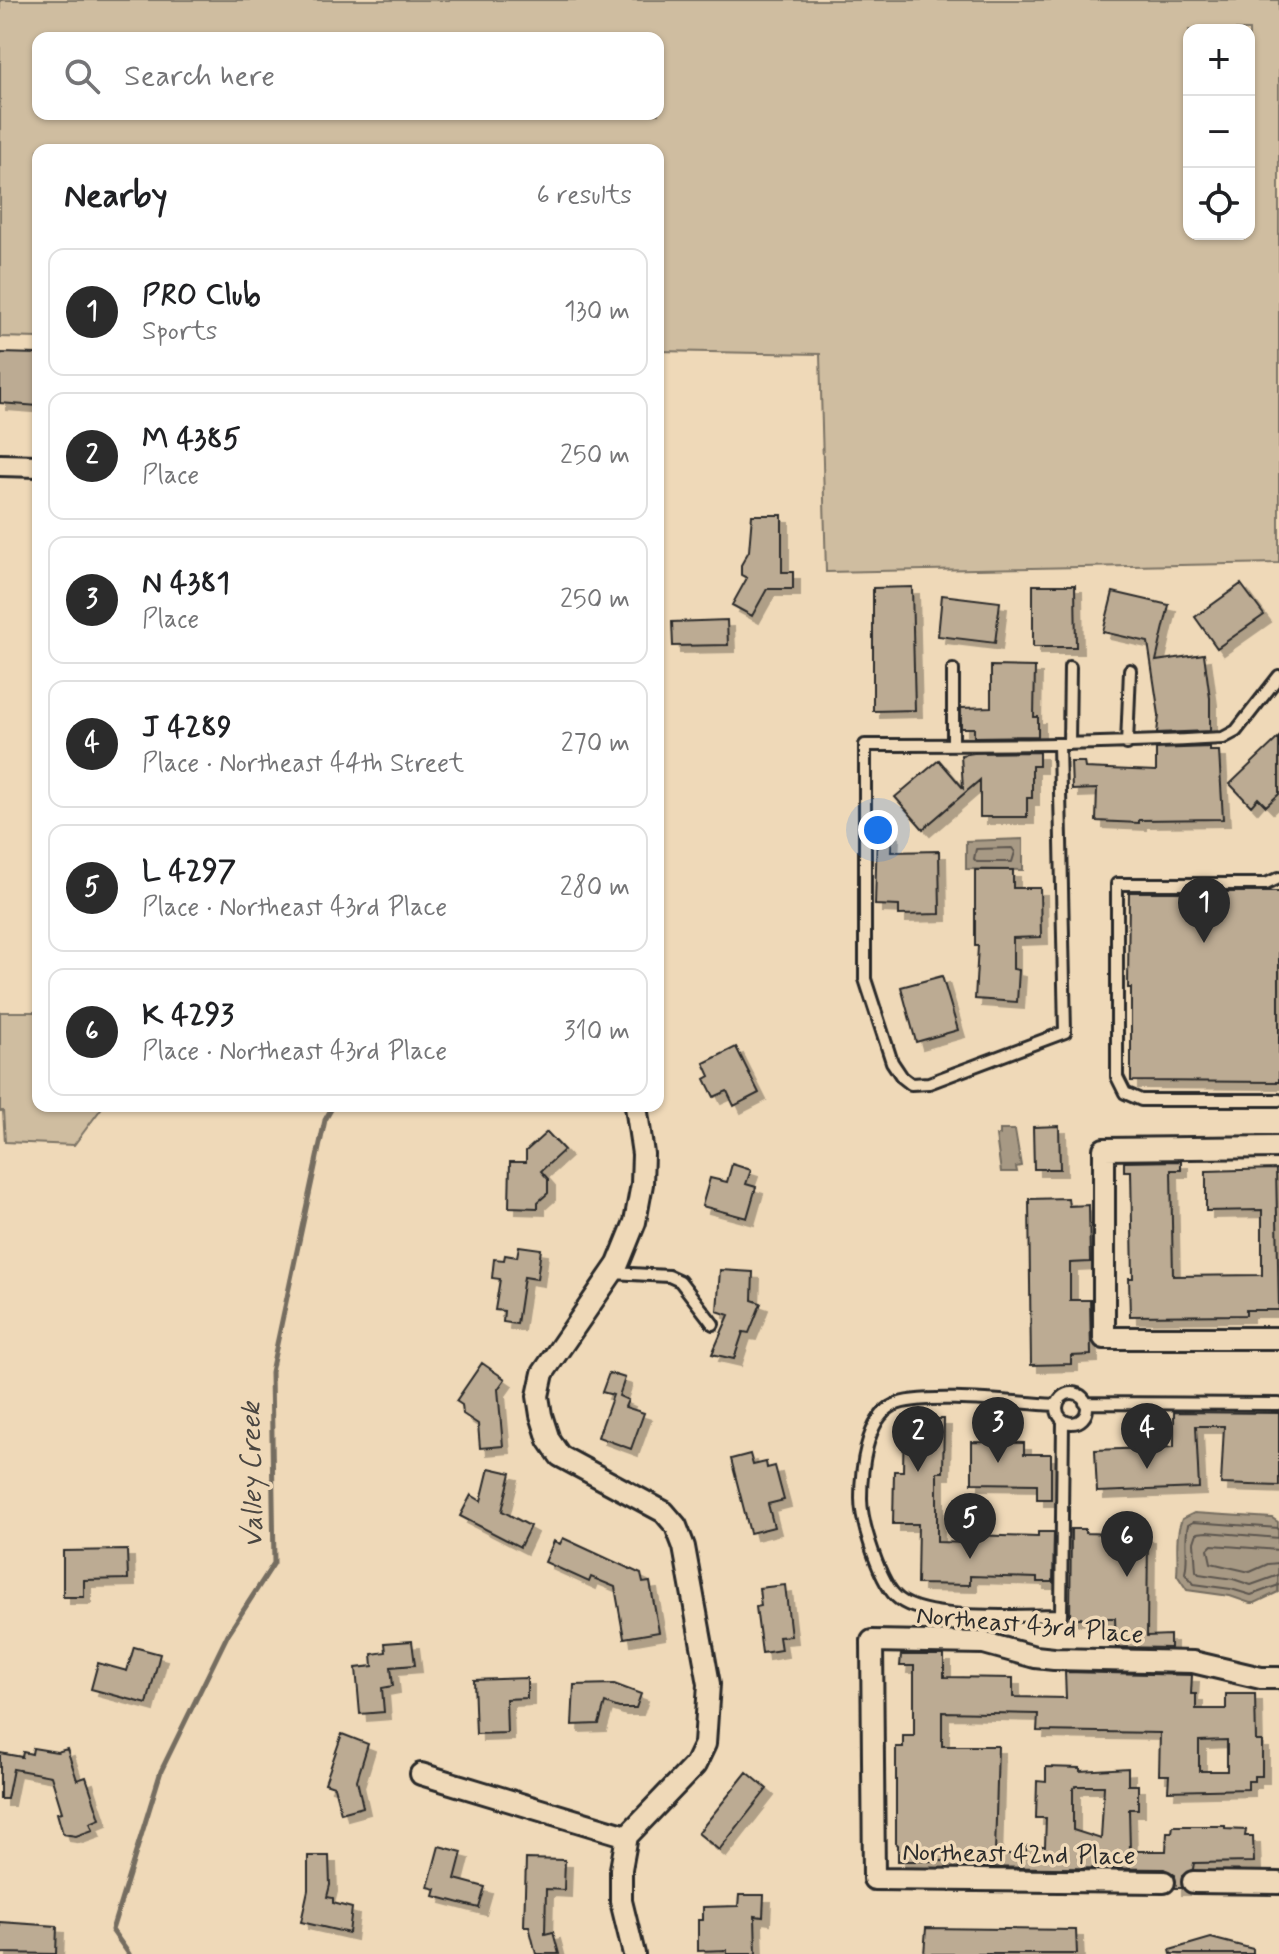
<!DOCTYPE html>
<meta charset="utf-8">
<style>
:root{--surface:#fff;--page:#f6f6f6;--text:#202124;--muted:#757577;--line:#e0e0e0;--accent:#2b2b2b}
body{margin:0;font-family:Mynerve,sans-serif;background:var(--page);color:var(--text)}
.controls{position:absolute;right:24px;top:24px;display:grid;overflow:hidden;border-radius:16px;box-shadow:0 2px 6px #0004}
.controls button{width:72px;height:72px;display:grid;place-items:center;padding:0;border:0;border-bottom:2px solid var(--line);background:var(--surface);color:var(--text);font:40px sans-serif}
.you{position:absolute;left:878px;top:830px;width:28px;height:28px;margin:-20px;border:6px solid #fff;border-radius:50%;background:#1a73e8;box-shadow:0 0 0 12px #1a73e833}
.badge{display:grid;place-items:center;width:52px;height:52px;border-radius:50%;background:var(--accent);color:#fff;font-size:26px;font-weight:700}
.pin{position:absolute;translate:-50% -66px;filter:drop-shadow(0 2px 4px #0008)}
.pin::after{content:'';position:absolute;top:42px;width:28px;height:24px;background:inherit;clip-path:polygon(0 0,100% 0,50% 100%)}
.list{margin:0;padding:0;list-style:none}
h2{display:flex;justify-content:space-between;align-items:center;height:104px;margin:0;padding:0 32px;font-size:34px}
h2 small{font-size:26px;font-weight:400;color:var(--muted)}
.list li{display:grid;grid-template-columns:52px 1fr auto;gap:24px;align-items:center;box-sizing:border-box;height:128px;margin:0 16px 16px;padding:0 16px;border:2px solid var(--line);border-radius:16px}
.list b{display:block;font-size:30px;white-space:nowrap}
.list p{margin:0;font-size:26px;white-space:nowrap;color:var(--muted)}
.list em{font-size:26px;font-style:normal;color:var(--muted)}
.icon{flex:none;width:44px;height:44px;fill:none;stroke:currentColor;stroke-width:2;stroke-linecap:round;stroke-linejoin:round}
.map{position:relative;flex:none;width:1279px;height:1954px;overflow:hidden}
.search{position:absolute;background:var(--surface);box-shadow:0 2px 6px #0004;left:32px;top:32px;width:632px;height:88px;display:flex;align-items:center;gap:20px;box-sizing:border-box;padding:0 28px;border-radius:16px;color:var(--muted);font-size:30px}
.panel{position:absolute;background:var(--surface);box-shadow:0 2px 6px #0004;left:32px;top:144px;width:632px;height:968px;border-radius:16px}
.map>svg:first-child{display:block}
.green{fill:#cfbda0;stroke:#7d7466;stroke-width:2;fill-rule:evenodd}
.water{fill:#a79984;stroke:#756d60;stroke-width:2}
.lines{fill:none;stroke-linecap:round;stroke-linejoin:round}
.shore{stroke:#5d574f;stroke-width:2}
.stream{stroke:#756d60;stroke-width:5}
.building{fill:#bcab93;stroke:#2b2b2b;stroke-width:2;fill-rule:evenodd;filter:url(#shadow)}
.service-casing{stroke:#2b2b2b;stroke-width:16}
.minor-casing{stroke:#2b2b2b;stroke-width:26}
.service{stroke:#efd9b8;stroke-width:10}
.minor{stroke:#efd9b8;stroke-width:20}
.labels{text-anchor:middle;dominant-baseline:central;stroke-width:7;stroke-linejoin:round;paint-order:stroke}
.street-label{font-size:26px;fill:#2b2b2b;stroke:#efd9b8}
.water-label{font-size:28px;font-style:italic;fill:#4a4641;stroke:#efd9b8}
</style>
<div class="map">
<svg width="1279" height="1954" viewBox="0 0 1279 1954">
<defs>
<filter id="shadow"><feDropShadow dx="7" dy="7" stdDeviation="0" flood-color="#0004"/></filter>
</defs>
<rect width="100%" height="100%" fill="#efd9b8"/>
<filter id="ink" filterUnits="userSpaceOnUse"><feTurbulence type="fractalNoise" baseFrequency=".0125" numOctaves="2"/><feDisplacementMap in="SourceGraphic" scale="16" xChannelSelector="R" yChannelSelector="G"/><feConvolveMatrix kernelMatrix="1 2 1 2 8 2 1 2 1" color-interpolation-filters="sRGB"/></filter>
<g filter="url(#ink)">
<path class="green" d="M0,0H1279V563L826,572L820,354L658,351V150H38V338L0,337ZM1189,30H1249V234H1189ZM38,38H658V114H38Z
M0,1012H38V1106H103L74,1145L5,1142L3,1111H0Z"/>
<path class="water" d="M1023,839V870L966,869V841Z
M1000,1130H1015L1021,1166L1016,1167L1017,1172H1001L996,1136L1000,1135Z
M1194,1513L1272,1518L1278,1522V1592L1255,1603H1250L1230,1596L1187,1590L1177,1575C1179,1555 1174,1538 1182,1519Z"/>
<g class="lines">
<path class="shore" d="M1012,848L1015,852L1012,862H977L974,859L976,849Z
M1279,1528L1193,1522L1188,1525C1184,1541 1189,1557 1185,1573L1194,1584L1231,1589L1251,1595L1279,1585
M1279,1538L1207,1532L1197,1533L1194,1542L1196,1571L1199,1574L1233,1579L1251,1585L1279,1575
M1279,1550L1212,1545L1208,1549L1211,1563L1250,1572L1268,1564L1279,1563"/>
<path class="stream" d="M129,1954L112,1930L161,1771L228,1634L274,1563L271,1372L325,1120L333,1106"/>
</g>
<path class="building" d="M0,353L38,354V406L0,403Z
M752,515H782V572H793V589H767L752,616L732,605L747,578L741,575V565L749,551Z
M1241,584L1264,615L1217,648L1195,617Z
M1033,585H1075L1076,647H1033Z
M912,587L915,710L873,711V588Z
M1113,592L1169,605L1156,661L1204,654L1210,698V731L1157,733L1159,715L1148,642L1103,632Z
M942,595L1000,602L995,643L938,636Z
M727,620L728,645L673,646L672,622Z
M991,666L1035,667L1034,717H1038V736L974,737V728H961V708L991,707Z
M1279,737V794L1266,806L1258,798L1251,806L1230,784Z
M1210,747V751H1219L1223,819L1139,820V823L1096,821L1097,789L1072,790L1071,762H1084L1085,768L1156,771V749Z
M1039,752V766H1032V798H1027V817H980V780L923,829L895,797L939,760L963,788L961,755L974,753Z
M877,831L892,832L891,852L939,851L940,914L899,915V906L875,905Z
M975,870H1013V888H1040L1041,937L1013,938V969L1019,970L1017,1002L975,999L978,946H975Z
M1129,892H1279V1082L1131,1081V988H1128Z
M942,976L958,1030L916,1042L901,987Z
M736,1047L759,1093L734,1106L727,1091L714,1097L705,1079L710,1076L704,1063Z
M1059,1126L1060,1169H1034L1033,1127Z
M547,1132L564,1150L541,1171L548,1179V1193L538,1202V1208L509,1207L510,1162H526V1151Z
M1181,1161V1170H1171L1173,1276L1262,1275V1210L1206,1211V1171L1276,1169L1279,1310H1246V1315L1130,1316L1129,1278H1133L1131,1171H1124V1162Z
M732,1164L751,1170L746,1184L756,1187L747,1218L702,1206L710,1178L727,1182Z
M1068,1198L1069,1206L1089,1205L1090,1262L1070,1263V1300H1090L1091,1355L1071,1356V1364L1031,1365L1029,1199Z
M519,1246L541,1249L537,1279L524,1277L517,1324L503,1322L504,1311L495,1310L500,1279L492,1278L494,1259L504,1260L505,1255L517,1257Z
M720,1270L753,1272L752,1300L761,1303L749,1333L743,1332L734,1359L712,1354L729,1315L717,1311Z
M482,1363L505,1379L498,1389L503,1446L480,1448L478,1424L463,1414L462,1405L456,1401Z
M609,1373L625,1378L619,1396L628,1400L625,1407L644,1413L631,1449L598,1437L613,1395L602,1392Z
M1174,1412L1279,1413V1486L1221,1484L1224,1426H1196L1199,1488L1097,1492L1095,1450L1174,1447Z
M904,1419H944L943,1472H937V1542L971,1543V1535L1038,1537V1532H1054L1053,1582H1037V1578L970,1576V1585L917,1584L918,1524H893L894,1471H903Z
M972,1442L1024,1443V1454H1051V1499H1037V1484L972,1483Z
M750,1454L753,1465L766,1462L767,1468L775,1466L784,1500L768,1504L774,1527L750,1533L731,1459Z
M489,1468L511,1473L502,1511L530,1526L520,1547L460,1516L471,1495L481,1501Z
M1071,1529H1085V1533L1148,1535L1147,1636L1170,1635V1648L1116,1647L1115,1618H1070Z
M563,1538L641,1574L643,1583L650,1582L659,1632L624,1638L615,1587L591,1577L589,1582L545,1562L554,1541L560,1544Z
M127,1550L128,1579L84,1580V1597H63V1551Z
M785,1585L791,1636L779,1637L781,1650L762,1653L756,1607L761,1606L759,1588Z
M412,1641L415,1665L391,1667L393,1686L382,1688L384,1712L360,1714L356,1668L373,1666L372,1654L386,1652L385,1643Z
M134,1647L160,1654L147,1704L91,1689L98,1663L127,1671Z
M901,1655H944V1677L1013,1678V1697L1066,1698L1065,1672L1192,1675L1191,1694H1196V1709H1226V1694H1255L1256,1741H1262V1776H1254V1781H1248V1789L1168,1791L1169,1775H1159L1160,1733L1037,1731L1038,1714L942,1712V1746H998L995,1854H1026V1846H1045L1046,1818H1036L1037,1781L1046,1782V1767L1080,1768V1771L1128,1768V1785H1138V1809H1129L1130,1851H1166L1167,1832H1172L1173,1826H1225V1829L1246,1830L1245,1836H1253L1254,1862L1194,1863L1193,1869L1182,1876V1888H1175V1875L1164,1869L959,1867L960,1861H898V1845L896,1843V1747H903V1736H914V1666H900ZM1227,1740V1771H1199V1741ZM1076,1786H1104L1101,1839L1073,1830V1789Z
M527,1678V1698L506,1699L507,1733L476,1734L474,1680Z
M614,1684L641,1694L636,1708H619L605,1703L599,1724L572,1725L574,1685Z
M342,1734L368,1744L357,1780L363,1807L341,1813L334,1786L325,1783Z
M33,1748L57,1752L67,1749L77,1780L86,1777L100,1819L90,1823L93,1830L76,1836L63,1834L57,1813L62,1812L51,1776L13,1769L7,1799H0V1753L22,1757L23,1752L32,1754Z
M747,1772L767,1789L719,1850L698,1833Z
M439,1846L462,1852L455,1879L485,1887L479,1908L434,1896L436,1889L428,1887Z
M308,1856H329L330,1885L327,1897L333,1898V1903L352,1908L349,1933L301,1922L308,1890Z
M526,1859L565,1860L564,1890L546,1889L545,1934L553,1932L559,1954H536L529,1926H524Z
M739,1895H764L763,1917L755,1916L756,1954H727V1950L698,1951V1920H703V1907L738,1906Z
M0,1922L57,1926L56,1954L0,1953Z
M926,1928L1076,1930L1077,1954H924Z
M1211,1938L1253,1949V1954H1171L1170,1950Z"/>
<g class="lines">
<defs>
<path id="service" d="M1059,744L1065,1032L929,1083L911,1084L902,1077L892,1062L865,979V745C985,745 1104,745 1223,738L1236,731L1279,676
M1069,744L1070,667
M1127,744L1130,670
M953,745V670
M1279,878L1266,884H1117V1077L1125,1093L1141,1100H1279
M612,1273L669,1276L680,1281L713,1324
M1057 1408a15 15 0 1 1 30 0a15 15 0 1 1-30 0Z
M1085,1403L1279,1404
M1057,1405C1021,1403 922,1392 894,1405C866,1418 861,1471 861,1498C861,1522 880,1585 899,1599C928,1622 1022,1615 1061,1615L1063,1420"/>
<path id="minor" d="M0,465L38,466
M1279,1147L1104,1149V1338H1279
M421,1774L627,1836
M1164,1882L874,1879L872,1641L984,1643L1035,1657L1054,1659L1193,1662L1261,1678H1279
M1193,1882L1279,1883
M634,1954L621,1901V1869L627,1836L695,1765L705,1744L709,1684L684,1547L676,1526L664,1512L560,1456L549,1440L541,1415L538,1396L543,1373L618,1264L635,1222L642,1184L643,1154L636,1106"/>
</defs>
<use href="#service" class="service-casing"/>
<use href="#minor" class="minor-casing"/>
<use href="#service" class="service"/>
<use href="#minor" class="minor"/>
</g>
</g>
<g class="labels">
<g class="street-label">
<text transform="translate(1030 1626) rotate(5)">Northeast 43rd Place</text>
<text transform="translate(1019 1855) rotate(1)">Northeast 42nd Place</text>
</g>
<g class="water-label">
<text transform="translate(253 1475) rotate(-91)">Valley Creek</text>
</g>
</g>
</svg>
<div class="controls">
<button>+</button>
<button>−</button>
<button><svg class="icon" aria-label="locate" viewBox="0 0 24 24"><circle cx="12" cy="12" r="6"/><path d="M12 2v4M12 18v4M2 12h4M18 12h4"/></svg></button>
</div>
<div class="you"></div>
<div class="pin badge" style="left:1204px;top:943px">1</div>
<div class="pin badge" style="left:918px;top:1472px">2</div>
<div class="pin badge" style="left:998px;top:1463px">3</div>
<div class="pin badge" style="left:1147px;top:1469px">4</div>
<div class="pin badge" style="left:970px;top:1559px">5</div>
<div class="pin badge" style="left:1127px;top:1577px">6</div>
<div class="search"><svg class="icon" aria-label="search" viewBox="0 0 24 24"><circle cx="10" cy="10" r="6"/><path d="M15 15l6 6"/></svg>Search here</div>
<section class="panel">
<h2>Nearby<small>6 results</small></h2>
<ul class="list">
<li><span class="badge">1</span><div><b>PRO Club</b><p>Sports</p></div><em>130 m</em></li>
<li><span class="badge">2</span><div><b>M 4385</b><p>Place</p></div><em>250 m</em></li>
<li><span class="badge">3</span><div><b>N 4381</b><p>Place</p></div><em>250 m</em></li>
<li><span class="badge">4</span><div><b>J 4289</b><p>Place · Northeast 44th Street</p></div><em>270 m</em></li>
<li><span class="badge">5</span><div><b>L 4297</b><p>Place · Northeast 43rd Place</p></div><em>280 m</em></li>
<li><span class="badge">6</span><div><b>K 4293</b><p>Place · Northeast 43rd Place</p></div><em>310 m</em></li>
</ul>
</section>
</div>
